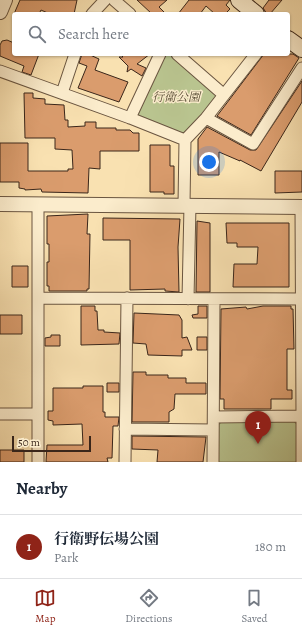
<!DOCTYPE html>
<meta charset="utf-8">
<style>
:root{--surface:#fff;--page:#f6f6f7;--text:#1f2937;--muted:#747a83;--line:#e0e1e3;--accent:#8f2418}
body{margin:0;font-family:Alegreya,"Noto Serif JP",serif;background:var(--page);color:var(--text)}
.scale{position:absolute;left:12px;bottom:10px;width:79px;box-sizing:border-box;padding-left:4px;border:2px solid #3a261a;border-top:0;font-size:11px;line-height:14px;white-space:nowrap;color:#3a261a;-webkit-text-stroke:3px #fbeccc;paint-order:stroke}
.you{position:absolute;left:209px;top:162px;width:14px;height:14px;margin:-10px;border:3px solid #fff;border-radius:50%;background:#1a73e8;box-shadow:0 0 0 6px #1a73e833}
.badge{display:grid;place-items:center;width:26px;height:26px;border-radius:50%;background:var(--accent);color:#fff;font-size:13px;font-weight:700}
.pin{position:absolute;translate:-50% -33px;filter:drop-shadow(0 1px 2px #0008)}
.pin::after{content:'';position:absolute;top:21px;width:14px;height:12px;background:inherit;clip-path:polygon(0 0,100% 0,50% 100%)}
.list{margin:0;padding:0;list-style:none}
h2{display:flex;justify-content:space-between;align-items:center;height:52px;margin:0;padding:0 16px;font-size:17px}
h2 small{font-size:13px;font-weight:400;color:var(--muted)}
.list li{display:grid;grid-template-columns:26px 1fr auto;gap:12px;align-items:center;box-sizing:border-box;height:64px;padding:0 16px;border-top:1px solid var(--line)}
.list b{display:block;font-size:15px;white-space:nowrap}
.list p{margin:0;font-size:13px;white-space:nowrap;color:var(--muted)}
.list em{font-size:13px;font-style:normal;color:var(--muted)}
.icon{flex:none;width:22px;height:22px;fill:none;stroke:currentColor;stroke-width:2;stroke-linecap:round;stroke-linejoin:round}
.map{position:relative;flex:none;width:302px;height:462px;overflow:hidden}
.search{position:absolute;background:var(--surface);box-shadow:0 1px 3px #0004;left:12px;right:12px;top:12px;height:44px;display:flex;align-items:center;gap:10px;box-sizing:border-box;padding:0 14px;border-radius:4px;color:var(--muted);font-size:15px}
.sheet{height:116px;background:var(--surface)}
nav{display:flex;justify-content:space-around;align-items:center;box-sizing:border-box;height:56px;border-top:1px solid var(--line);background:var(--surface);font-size:11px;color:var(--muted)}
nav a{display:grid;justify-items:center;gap:2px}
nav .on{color:var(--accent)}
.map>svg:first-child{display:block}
.green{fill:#b9c48f;stroke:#7a7554}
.building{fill:#da9c6d;stroke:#3a261a}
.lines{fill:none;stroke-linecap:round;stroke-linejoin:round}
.minor-casing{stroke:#6a5540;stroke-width:13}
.tertiary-casing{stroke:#6a5540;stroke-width:16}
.secondary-casing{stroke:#3a261a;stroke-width:18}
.minor{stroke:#fbeccc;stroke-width:11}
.tertiary{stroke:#fbeccc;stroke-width:14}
.secondary{stroke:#fbeccc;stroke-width:16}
.labels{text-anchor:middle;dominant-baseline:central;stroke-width:3;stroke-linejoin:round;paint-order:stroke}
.park-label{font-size:12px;font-style:italic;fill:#5a4e37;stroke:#fbeccc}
</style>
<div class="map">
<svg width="302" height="462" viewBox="0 0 302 462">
<rect width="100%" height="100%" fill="#f9e1b1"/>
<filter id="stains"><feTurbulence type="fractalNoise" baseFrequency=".005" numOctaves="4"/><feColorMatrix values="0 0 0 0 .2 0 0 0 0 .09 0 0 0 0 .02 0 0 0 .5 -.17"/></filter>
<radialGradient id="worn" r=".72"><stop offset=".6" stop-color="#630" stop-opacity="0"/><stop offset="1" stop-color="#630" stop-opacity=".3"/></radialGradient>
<path class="green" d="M163,54H173L215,89L216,99L188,131L179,134L137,117Z
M224,420H293L298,426L297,462H217L218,425Z"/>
<path class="building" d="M20,0H77L74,14H50L41,10L39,14H14Z
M137,0H167L159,7L166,14H152Z
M189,0H230L226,5L230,9L225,14H215L206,6L200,14H178Z
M269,0H282L270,14H267L263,8Z
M7,40L14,43V54H39L31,75L22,72L24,66L0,56V45L2,41Z
M82,54H88L99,59L95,70L128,82L119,102L78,88L87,66L79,63Z
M120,54H150L137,64L146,68L142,76L131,69L127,72L128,66L119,57H123Z
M264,54H293L299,58L251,135L217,116Z
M302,81V102L261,171L240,160V161L219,152V175H198V139L207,127L250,150H256Z
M24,93H33V98L45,99V104L64,105L65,120H68V127L85,126V122H96V128H116V130H130L133,133H139V151H100V169L89,168L88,193L42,192L41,189L25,190V189L19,188V182H0V143H28V171H68V169H73L72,150L55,149V138H25Z
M150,145H170V166H174V194H164V192H150Z
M275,171H302V192L275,193Z
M88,214L87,234H90L89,289H87V291H49V286H47V262H49V244H47V216Z
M103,218L180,219L178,247L179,292L165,291V289L130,290V240H103Z
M197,221L210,223V292H196Z
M226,223H289V287H233L234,264H257L258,247H237V243H227Z
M12,266H28V287H12Z
M81,306H95V311H97L98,330H104V332L120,333L119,344L81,345Z
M198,306H207V318H193L192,315L198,314Z
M263,306H291V309H293L294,349H287V390H292V399H271V409H224V399H220L221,309L246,307L247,309Z
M134,313L179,315L182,320V338L187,337L192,350H182V356L148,355L146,344L133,343Z
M0,315H22V334H0Z
M51,335H60V346H45V338L51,337Z
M197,337H207V350H197Z
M133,372H146V375H168V378H186V383H206V394H175L174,409L169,412V422H132Z
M107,383H119V392H107Z
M83,386H103V412H105V417H119L118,426H113L112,458H107L108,462H46L47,445H83L82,424L53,425V421L48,420V411H53V388H83Z
M132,436L206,437L203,462H157L158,450L132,449Z
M0,450H24V462H0Z"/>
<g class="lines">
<defs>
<path id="minor" d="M114,0L130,14
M92,14L105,0
M177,54L224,95
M0,71L130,118L185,140
M62,93L75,54
M130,118L160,54
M206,118L253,144L302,68
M184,205L185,140L206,118L256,54
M301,207L302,414
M38,298L302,299
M188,299L190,205
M0,414H38
M214,417L302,416
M125,429L213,430
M38,462V205
M125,462L127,298
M213,462L214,300
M302,462V417"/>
<path id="tertiary" d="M0,12L5,0
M0,204L302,207"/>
<path id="secondary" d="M239,0L256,14
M288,39L302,49"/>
</defs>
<use href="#minor" class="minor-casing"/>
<use href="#tertiary" class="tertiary-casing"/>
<use href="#secondary" class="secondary-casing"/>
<use href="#minor" class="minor"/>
<use href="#tertiary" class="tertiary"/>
<use href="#secondary" class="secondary"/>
</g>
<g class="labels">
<g class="park-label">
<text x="176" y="97">行衛公園</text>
</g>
</g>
<rect width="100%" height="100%" filter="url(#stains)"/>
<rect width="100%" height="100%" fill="url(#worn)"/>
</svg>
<div class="scale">50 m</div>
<div class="you"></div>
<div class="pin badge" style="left:258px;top:444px">1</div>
<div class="search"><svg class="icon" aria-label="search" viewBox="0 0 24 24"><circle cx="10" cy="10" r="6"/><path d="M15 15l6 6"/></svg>Search here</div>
</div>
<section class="sheet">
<h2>Nearby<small></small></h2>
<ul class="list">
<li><span class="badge">1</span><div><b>行衛野伝場公園</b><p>Park</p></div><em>180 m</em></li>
</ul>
</section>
<nav>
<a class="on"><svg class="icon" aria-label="map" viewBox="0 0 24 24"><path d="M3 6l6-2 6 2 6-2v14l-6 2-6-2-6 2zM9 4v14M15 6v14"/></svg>Map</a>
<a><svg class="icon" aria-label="directions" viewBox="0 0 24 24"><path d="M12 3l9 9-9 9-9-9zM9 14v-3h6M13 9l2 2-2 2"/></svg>Directions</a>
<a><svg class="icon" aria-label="saved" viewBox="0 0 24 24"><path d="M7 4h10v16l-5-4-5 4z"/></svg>Saved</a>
</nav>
